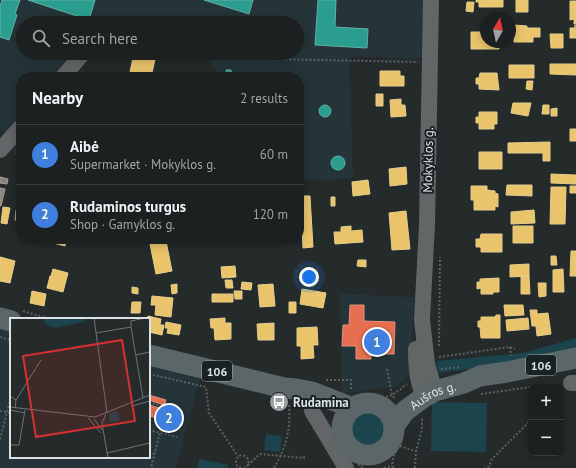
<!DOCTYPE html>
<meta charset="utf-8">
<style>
:root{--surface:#1c2020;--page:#252829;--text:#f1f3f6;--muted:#a0a3a5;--line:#3a3e3e;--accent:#9ca1a2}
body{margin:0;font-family:"PT Sans",sans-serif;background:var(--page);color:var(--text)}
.controls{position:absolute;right:12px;bottom:12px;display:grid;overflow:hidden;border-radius:8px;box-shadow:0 2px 10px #0003}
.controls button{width:36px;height:36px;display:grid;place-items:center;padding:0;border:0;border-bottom:1px solid var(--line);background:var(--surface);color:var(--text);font:20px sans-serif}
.compass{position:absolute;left:480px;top:12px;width:36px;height:36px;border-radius:50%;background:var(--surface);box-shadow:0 2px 10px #0003;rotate:9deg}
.you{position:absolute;left:309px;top:277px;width:14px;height:14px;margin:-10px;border:3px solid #fff;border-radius:50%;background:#1a73e8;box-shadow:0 0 0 6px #1a73e833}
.badge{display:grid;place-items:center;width:26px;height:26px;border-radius:50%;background:var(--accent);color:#fff;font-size:13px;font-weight:700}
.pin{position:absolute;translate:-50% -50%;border:2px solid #fff;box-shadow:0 1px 4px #0006}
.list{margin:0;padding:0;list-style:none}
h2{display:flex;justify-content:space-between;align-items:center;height:52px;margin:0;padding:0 16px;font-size:17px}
h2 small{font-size:13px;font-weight:400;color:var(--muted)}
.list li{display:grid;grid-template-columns:26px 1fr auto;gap:12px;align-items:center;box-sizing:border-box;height:60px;padding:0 16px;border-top:1px solid var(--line)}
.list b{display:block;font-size:15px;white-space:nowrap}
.list p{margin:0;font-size:13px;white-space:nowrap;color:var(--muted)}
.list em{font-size:13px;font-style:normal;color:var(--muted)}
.icon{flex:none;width:22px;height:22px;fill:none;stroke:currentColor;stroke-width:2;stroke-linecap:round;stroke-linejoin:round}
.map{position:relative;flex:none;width:576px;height:468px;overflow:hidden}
.search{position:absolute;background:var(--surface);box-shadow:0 2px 10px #0003;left:16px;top:16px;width:288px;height:44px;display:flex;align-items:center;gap:10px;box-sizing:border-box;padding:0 14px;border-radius:22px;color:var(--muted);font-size:15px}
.panel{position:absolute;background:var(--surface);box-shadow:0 2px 10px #0003;left:16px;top:72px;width:288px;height:172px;border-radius:16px}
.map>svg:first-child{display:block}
.built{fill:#253438}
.green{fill:#1b444c}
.homes{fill:#e9c46a;stroke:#e5cd8e}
.shops{fill:#e76f51;stroke:#e4917d}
.schools{fill:#2a9d8f;stroke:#5fb1a8}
.industry{fill:#8a817c;stroke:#a39e9b}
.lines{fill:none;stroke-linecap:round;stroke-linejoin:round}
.path{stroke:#5c6061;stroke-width:2;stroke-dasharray:2 2;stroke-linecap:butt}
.minor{stroke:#626667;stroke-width:16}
.major{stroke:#5b6668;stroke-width:21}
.labels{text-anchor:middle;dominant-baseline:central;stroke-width:4;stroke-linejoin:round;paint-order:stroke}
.shield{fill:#182123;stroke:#a1a7a9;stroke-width:1}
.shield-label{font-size:12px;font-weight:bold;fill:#dce1e3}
.street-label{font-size:13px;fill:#dce1e3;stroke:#182123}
.poi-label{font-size:13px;font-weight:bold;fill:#dce1e3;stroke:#182123;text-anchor:start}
.inset-road{fill:none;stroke:#6e7374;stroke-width:1}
.view{fill:#d63131;fill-opacity:0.15;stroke:#d63131;stroke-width:2}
.inset-edge{fill:none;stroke:#dce1e3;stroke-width:2}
</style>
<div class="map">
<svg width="576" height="468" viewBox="0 0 576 468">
<rect width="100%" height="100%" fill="#252a2a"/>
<path class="built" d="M0,0H424L422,58L349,57L353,177L332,180L299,179V77H222L203,53H297V23H23V53H76L55,77H21V115L5,134L0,131Z
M76,69L104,77H69Z
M21,135V159L14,155L13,145Z
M340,294L414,297L410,375L395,387L342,393Z
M0,328L11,331V457H149V365L200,378L176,468H0Z"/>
<path class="green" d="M576,338V351L521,362L439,373L436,361L523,353Z
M432,402L487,403L486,452L431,451Z
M349 430a19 19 0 1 1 38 0a19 19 0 1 1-38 0Z
M266,434L282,436L280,452L264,450Z
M199,459L228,465V468H198Z"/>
<path class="homes" d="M476,0H503V7H479V2H476Z
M516,0H528V12H516Z
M570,1H576V24H574V19L570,20Z
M467,2H474L473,12L466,11Z
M514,25L527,26V28H540V37H533V42H514Z
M575,25L576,38H570V28H575Z
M471,32H486V42H499V49H471Z
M550,34H563V48H551Z
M134,53H162L161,56L156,55L151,77L130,72Z
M550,64H576V75L550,74Z
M509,65H534V78H509Z
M380,71H400V76H404V86H380Z
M480,73H497L499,90L479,89V84H476V78H479Z
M527,81H533L532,90L526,89Z
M376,94H383V106H376Z
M401,99V105H405L406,116L391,117L390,100Z
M513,103H531L528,116L511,113Z
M543,105H549V114H542Z
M557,108V116H551V109Z
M479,112H497V124H494V129H479V123H476V117H479Z
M570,129H576V141H570Z
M550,142V161H543V153H508V143Z
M479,152H502V169H479Z
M406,167L407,184L390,186L389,169Z
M551,174L576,175V184L551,183Z
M368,180L370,194L353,196L352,182Z
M507,185H532V196L506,195Z
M471,186H487V190L495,191V193L498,194V207L495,206V210H474V200H471Z
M570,186H576V193H570Z
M551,187H566L565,224H550Z
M300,196H310L313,247L303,248L302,227H299V215H301Z
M331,197H335V206H331Z
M3,207L10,208L7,224L1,223Z
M534,210L535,223L511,224V212Z
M406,211L410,249L392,250L389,213Z
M351,226V231L362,230L363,242L335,244L334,232H341V227Z
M513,226H533V243H513Z
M481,234H502V252H481V247H476V239H480Z
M54,239H82L81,243L66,239L65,246L53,243Z
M166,241L172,271L156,274L150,244Z
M571,251H576V276H570Z
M551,256H556L557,265H551Z
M0,257L15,261L10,283L0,281Z
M358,260H366V267L357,266Z
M529,264V276L510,277V265Z
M235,266L236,277L222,278L221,267Z
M53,269L68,273L63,292L47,288L50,276H51Z
M563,269L564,292H553V270Z
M521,276H529L530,294H521Z
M499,278V292H493V294H481V288L477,289V282H480V279Z
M225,280H232L233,288H226Z
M242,282L252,283L251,290L241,289Z
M538,283H546V296L539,297Z
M177,284V293L172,294L171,285Z
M273,284L275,306L260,307L258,285Z
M132,287L138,288V294L132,293Z
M302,289L326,293L323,308L300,304Z
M32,291L46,294L44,306L30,303Z
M234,291H242V299H235Z
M212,294H233V302H212Z
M152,296L173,298L171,317L155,315L156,305H151Z
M132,302H141L140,313H131Z
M289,302H296V313H289Z
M504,305H523L524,315L505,316Z
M530,310H537V314L548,313L551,334L537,336L536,326H532Z
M496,315H500V338H481L480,327H478V321H481V317H495Z
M148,316L161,319L160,325H164L162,335L149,332V319H147Z
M225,318V323H231V339L215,340L214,328H211L210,319Z
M528,318L529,329L507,331L506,320Z
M166,322L181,325L179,335L167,333L168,328H165Z
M274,323V340H258L257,324Z
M317,327L318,345H313L314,358L301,359V346H297V328Z"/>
<path class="shops" d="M350,305H364V321L395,322L394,354H371V359H356V346H342L343,325H349Z
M149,395L166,400L164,405L149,400Z
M149,405L163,409L160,419L149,416Z"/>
<path class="schools" d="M2,0H20L15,14L17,15L9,40L0,37V6Z
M28,0H95L89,20Z
M204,0H253L249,14Z
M318,0H336L335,27L368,29L367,48L315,45Z
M226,70H231L232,77H227Z
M319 111a6 6 0 1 1 12 0a6 6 0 1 1-12 0Z
M331 163a7 7 0 1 1 14 0a7 7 0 1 1-14 0Z"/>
<path class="industry" d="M0,177L8,179L7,184L0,183Z
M0,188L5,189L1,206H0Z
M16,210L21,211V221L15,220Z"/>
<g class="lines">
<path class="path" d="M238,53L269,59L418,62
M23,311L50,319
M0,337L11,340
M439,346L440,257
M510,347L511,356
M439,357L510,347L515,349
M387,369L392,395L395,399
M441,369L461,367
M149,374L206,387L209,413L238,456
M326,380H351V391
M535,387L558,385
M481,394L531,387
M362,395C369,394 374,396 381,397C392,398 399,390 407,384
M149,402L166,408L151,468
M0,411L11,413
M149,430L177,437
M0,439L11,397
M400,446L411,450L416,451
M149,452L154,454
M358,464L364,468
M248,465L260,454L304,458V454
M241,468L237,466L236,462L238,456C245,454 250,458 248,465L244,468
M274,468C286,448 291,428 289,405
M384,468L392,466
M393,468C390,456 399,450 401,439
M415,468L416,451L422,430V417
M488,468L492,459L531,420"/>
<path class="minor" d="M431,0L427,224L422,320L427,364L435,391
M63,77L83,53
M0,150L21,127
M416,349C416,366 417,381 424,397
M571,383H576
M312,411L346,468"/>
<g class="major">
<path d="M0,318L11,321"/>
<path d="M149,355L284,388L296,389L312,392L353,408"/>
<circle cx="368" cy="429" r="26"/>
<path id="s1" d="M394,426L405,411L424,397L435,391L464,383L480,376L507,372L576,358"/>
</g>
</g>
<defs>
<symbol id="bus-disc" viewBox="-11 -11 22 22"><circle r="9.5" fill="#9ca1a2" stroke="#182123"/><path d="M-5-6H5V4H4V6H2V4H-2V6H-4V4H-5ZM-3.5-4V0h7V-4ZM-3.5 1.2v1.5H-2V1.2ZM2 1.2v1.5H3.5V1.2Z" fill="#fff"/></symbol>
</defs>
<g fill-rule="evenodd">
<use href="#bus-disc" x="268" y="391" width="22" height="22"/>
</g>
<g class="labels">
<g class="shield">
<rect x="526" y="355" width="30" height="20" rx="3"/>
<rect x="202" y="361" width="30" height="20" rx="3"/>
</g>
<g class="shield-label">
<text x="541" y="365">106</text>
<text x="217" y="371">106</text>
</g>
<g class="street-label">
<text transform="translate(428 160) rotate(-89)">Mokyklos g.</text>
<text stroke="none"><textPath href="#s1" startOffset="51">Aušros g.</textPath></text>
</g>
<g class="poi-label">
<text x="293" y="402">Rudamina</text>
</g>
</g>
<g transform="translate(10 318)">
<rect width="140" height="140" fill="#252a2a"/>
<path d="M33,0H77L74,4L44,10L36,6ZM108,94L109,103L100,104L99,95Z" fill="#1b444c"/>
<path class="inset-road" d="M84,0L97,95M121,9L133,80M86,15L121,9V3L135,0M126,37L140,34M0,78L6,82L5,90M6,82L31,42M122,88L140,83M0,89L85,99L140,77M0,92L15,95M96,96L92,105L98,140M78,100L91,115M84,101L92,112M0,127H9L15,92M97,135L140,125"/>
<path class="view" d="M112,22L125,103L26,119L13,38Z"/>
<rect width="140" height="140" class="inset-edge"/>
</g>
</svg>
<div class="controls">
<button>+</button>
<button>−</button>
</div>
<svg class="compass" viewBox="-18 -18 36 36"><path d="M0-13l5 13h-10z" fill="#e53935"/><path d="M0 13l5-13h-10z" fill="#a0a3a5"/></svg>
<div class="you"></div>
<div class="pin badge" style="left:377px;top:342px;background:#3f7fe0">1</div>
<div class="pin badge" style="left:169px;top:418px;background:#3f7fe0">2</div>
<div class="search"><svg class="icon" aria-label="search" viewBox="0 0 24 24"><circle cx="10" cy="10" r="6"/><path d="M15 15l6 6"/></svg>Search here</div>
<section class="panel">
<h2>Nearby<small>2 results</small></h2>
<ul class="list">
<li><span class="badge" style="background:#3f7fe0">1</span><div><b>Aibė</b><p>Supermarket · Mokyklos g.</p></div><em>60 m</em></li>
<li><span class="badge" style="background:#3f7fe0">2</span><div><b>Rudaminos turgus</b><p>Shop · Gamyklos g.</p></div><em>120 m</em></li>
</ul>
</section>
</div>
